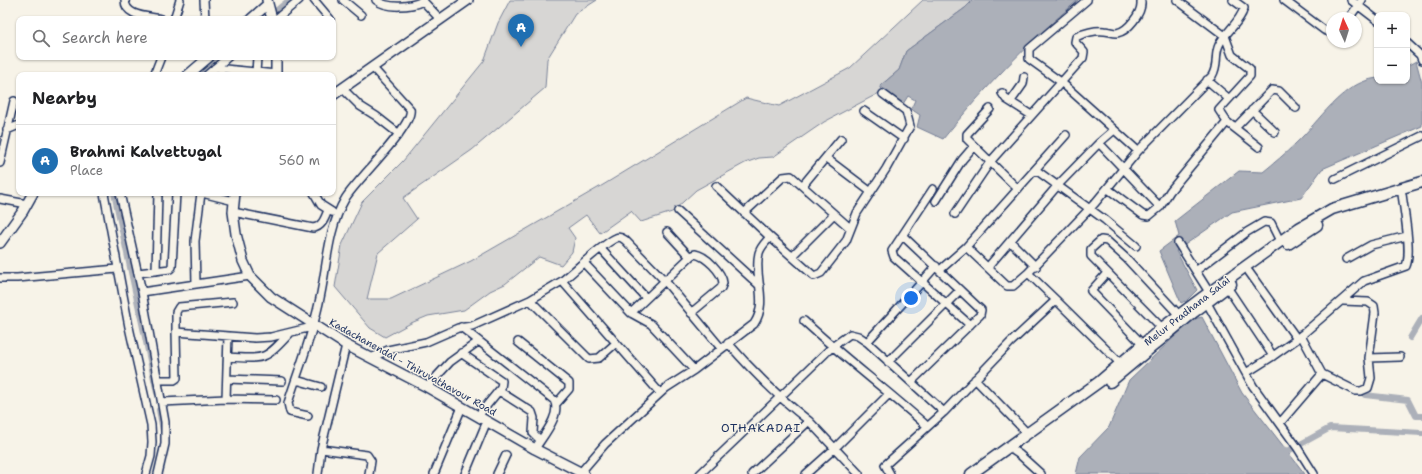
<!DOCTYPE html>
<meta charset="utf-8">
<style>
:root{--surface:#fff;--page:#f6f6f6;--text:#202124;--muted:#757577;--line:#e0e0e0;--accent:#1f6fb2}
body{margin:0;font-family:"Shantell Sans",sans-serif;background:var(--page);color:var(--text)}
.controls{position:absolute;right:12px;top:12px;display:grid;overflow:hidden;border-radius:8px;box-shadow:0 1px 3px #0004}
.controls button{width:36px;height:36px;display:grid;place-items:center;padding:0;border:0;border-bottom:1px solid var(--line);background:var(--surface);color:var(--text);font:20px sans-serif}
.compass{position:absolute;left:1326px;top:12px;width:36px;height:36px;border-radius:50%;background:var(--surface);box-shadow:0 1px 3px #0004;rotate:356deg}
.you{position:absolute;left:911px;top:298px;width:14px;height:14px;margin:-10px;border:3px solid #fff;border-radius:50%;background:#1a73e8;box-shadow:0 0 0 6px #1a73e833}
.badge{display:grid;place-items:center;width:26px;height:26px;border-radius:50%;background:var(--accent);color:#fff;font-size:13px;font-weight:700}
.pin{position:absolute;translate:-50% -33px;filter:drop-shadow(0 1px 2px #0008)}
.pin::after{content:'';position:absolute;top:21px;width:14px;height:12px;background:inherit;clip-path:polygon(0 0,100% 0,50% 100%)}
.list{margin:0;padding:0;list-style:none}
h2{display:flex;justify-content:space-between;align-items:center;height:52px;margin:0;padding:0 16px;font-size:17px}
h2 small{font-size:13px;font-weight:400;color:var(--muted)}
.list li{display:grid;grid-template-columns:26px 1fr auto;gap:12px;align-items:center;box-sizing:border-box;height:72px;padding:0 16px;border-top:1px solid var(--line)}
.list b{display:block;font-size:15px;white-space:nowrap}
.list p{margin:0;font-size:13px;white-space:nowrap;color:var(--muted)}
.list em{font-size:13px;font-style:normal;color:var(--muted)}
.icon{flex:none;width:22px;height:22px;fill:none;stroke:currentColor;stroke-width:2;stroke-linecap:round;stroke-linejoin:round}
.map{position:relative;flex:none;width:1422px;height:474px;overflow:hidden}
.search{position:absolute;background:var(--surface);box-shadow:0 1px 3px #0004;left:16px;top:16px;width:320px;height:44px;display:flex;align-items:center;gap:10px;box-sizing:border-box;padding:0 14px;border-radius:8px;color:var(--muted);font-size:15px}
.panel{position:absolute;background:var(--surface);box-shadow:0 1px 3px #0004;left:16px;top:72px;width:320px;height:124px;border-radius:8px}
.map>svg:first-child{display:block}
.green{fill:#d7d6d4;stroke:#798299}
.water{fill:#acb0b9;stroke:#727c95}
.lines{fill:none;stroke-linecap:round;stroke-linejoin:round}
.canal{stroke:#acb0b9;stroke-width:6}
.street-casing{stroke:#1b2f5e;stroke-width:10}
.secondary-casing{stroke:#1b2f5e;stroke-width:12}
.primary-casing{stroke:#1b2f5e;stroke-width:13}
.street{stroke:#f7f3e8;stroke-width:7}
.secondary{stroke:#f7f3e8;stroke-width:9}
.primary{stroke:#f7f3e8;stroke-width:10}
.labels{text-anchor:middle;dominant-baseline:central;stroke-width:3;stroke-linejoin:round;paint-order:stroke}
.street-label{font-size:10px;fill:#1b2f5e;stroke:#f7f3e8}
.quarter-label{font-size:12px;letter-spacing:1px;fill:#1b2f5e;stroke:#f7f3e8}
</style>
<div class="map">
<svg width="1422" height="474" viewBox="0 0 1422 474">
<rect width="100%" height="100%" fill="#f7f3e8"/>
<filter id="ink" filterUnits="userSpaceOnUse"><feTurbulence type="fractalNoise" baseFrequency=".025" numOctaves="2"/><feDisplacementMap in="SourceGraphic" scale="8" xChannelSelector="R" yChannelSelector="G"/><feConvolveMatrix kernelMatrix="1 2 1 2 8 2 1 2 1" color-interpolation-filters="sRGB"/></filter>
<g filter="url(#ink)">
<path class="green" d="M510,0H597L575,14L547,59L545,88L472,150L403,198L417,219L378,253L367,299H391L471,261L603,185L746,98L779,106L850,68L923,0H973L965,8L906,51L899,70L880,86L883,91L824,122L773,157L759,158L745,163L696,190L672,212L641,222L631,211L600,233L586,215L568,228L575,238L572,252L561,265L539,257L505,284L490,291L464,310L428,316L411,323L385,337L370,328L335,287L342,245L362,202L403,161L484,61L498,23Z"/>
<path class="water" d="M973,0H1078C1028,43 984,88 943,139L917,127L920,115L911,109L915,100L908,96L903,104L880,86L899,70L906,51L965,8Z
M1416,61L1422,83V126L1322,169L1301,198L1232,212L1176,251L1197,290L1187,300L1194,319L1202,317L1242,393L1305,474H1076L1080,457L1109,427L1129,380L1192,320L1185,301L1181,303L1159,251L1179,236L1175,221L1239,171L1263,172C1274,163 1285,154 1295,144C1320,121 1341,83 1377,78V81H1407V66Z"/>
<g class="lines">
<path class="canal" d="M266,19L289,0
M198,75L220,57
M114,193L157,393
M1410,338L1422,318
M1365,395L1408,400L1416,416H1422
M159,410L163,431
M1280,448L1288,451L1330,428L1422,433"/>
<defs>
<path id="street" d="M125,0C125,17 148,16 161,19
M204,0L205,19
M314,0L330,19
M343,0L361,15
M376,0C387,9 411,7 423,1
M422,0L440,19
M1087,0L1029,49V59L1061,82L1138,151
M1177,0L1225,36L1232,55L1250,69V76L1219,110L1227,122L1259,147
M1284,0L1324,30L1332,33
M1351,0L1377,20
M1349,18L1362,0
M174,19L180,0
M276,19L299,0
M1407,43L1420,55L1422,60
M215,68L276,74
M256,73L257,57
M154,75L161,57
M207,75L228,57
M1207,80L1228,98
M342,88L360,106L376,116L399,134
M1002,93L1006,99L1031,115
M1011,101L1023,84L1024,77
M990,109L967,134V139L1018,189
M1252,110L1275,132
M864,111L904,139
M1235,128L1272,90L1279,91L1296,108
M7,130L19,125
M1113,131L1099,143L1160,207
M826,158L871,192
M0,163L14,101
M1036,170L1105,220L1136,246
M1335,179L1422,136
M803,185L841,139
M1108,189L1143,215L1149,216L1160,207L1170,191L1227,122
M104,193L129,327L151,425L152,442L151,456L146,474
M120,193L142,292L165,422V444L158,474
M202,193L234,201
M314,193L321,205L332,212
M0,199L27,204
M936,201L962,160L974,146
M678,211L760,286
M233,212L313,228C322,227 325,218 328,210
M744,213L783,177L791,176L850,228
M955,214L990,162L1083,58L1084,52L1075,42L1076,37C1083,33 1096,30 1104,31C1108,31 1112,33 1117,33C1128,31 1142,13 1141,2
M667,232L690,257
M903,236L981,310L980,315L911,382
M770,237L814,276L821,273L846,241L857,213L886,169L910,126L906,111L883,94
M1010,241L1036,267
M1178,243L1209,292
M966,247L1066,135
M601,249L646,298
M792,256L834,214
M1346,259L1371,245L1407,236
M584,263L631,313L692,255L695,254C706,256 722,272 723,283L721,288L691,313
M936,266L922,282L970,325
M988,267L1058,185L1099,143
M940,270L966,247L1007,286H1013L1028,273L1056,300
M1197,270L1247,232L1264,222L1271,223L1280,241
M156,271L158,193
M1249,272L1297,339L1364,281L1406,266C1412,252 1404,211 1402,194
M138,273L170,269L172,267L176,193
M1028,273L1095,203L1138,151L1212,76C1219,64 1214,56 1219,45C1225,32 1240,23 1244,8L1233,0
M1107,273L1091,291L1143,345
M0,278H17L117,269
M196,284L195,241L201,193
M1227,287L1273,356
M142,292L250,276
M530,300L562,281
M1343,301L1368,302L1374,306L1375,313L1369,358L1400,357
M1207,303L1253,386L1297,447L1314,474
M631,313L651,324L694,370
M804,321C844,358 887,390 927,426
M461,327L554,400C562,415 542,437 535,449
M1162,328L1091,256V249L1101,240L1107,241L1127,259L1179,315
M176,332V312L179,307L233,302
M1301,335L1322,374
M518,342L569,383V389L556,404
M867,342L922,282L894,257L892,251L933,189
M728,343C754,373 778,397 809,421L752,474
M461,353L502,381L501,388L478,416
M228,357C265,359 264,361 290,333
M371,358L388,350L426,342L458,328L472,326L530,300L589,359L599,358L616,343
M888,362L960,290
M1246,373L1273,356L1297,339
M227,379L282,381
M975,379L1028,434
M158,380H174L177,378L176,332L255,338L271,337L312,327
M296,380L321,387
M427,387L450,362L479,341
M499,391L532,412L534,418L533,433L540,440
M660,393L562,281C575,271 602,244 616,238C620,236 622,238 625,240L665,281L721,348
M226,399L228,336
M162,402L226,399L276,400
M944,412L1010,343L1056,300L1123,366
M308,416L290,412L288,403C299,368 313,334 320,298C327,266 328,228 345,199C355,181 415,125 410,109L372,67
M809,421L859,474
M1280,423L1322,374L1356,391H1361L1368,388L1371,378L1369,358
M321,449L346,345
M1014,451L1020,455L1041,474
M581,472L605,444L666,388L694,370L754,324C769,302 753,276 759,253C761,246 766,242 770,237L716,186
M318,474L321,449L367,455L371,461L369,474
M434,474L462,407
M465,474L487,421
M497,474L506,455
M700,474L832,347L850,334L858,336L867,342L944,412L885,465L890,474
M806,474L834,449L889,394"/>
<path id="secondary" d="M267,0L272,19
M251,19L268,4
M188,75L209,57
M276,75V57
M333,95L468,0
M235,193L233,212L236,234L243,261L250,276L271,297L346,345L427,387L535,449L584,474
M0,243L23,211L33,193"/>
<path id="primary" d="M1288,244L1317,225
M1110,382L1194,312L1231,284
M971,474L1099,382L1162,328L1203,297L1299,228L1332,209L1422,182"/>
</defs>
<use href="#street" class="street-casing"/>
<use href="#secondary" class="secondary-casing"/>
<use href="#primary" class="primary-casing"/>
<use href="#street" class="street"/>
<use href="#secondary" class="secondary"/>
<use href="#primary" class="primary"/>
</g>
</g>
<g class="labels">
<g class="street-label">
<text transform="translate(1187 311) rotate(-38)">Melur Pradhana Salai</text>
<text transform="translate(413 367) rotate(29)">Kadachanendal - Thiruvathavour Road</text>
</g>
<g class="quarter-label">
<text x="761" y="428">OTHAKADAI</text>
</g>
</g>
</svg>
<div class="controls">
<button>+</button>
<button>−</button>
</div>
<svg class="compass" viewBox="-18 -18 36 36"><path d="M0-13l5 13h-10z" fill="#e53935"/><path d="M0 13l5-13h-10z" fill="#757577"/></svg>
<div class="you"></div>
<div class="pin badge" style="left:521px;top:47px">A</div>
<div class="search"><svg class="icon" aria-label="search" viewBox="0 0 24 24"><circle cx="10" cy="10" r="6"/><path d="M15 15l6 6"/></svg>Search here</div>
<section class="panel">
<h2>Nearby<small></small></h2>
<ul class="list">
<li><span class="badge">A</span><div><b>Brahmi Kalvettugal</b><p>Place</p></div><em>560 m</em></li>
</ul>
</section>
</div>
